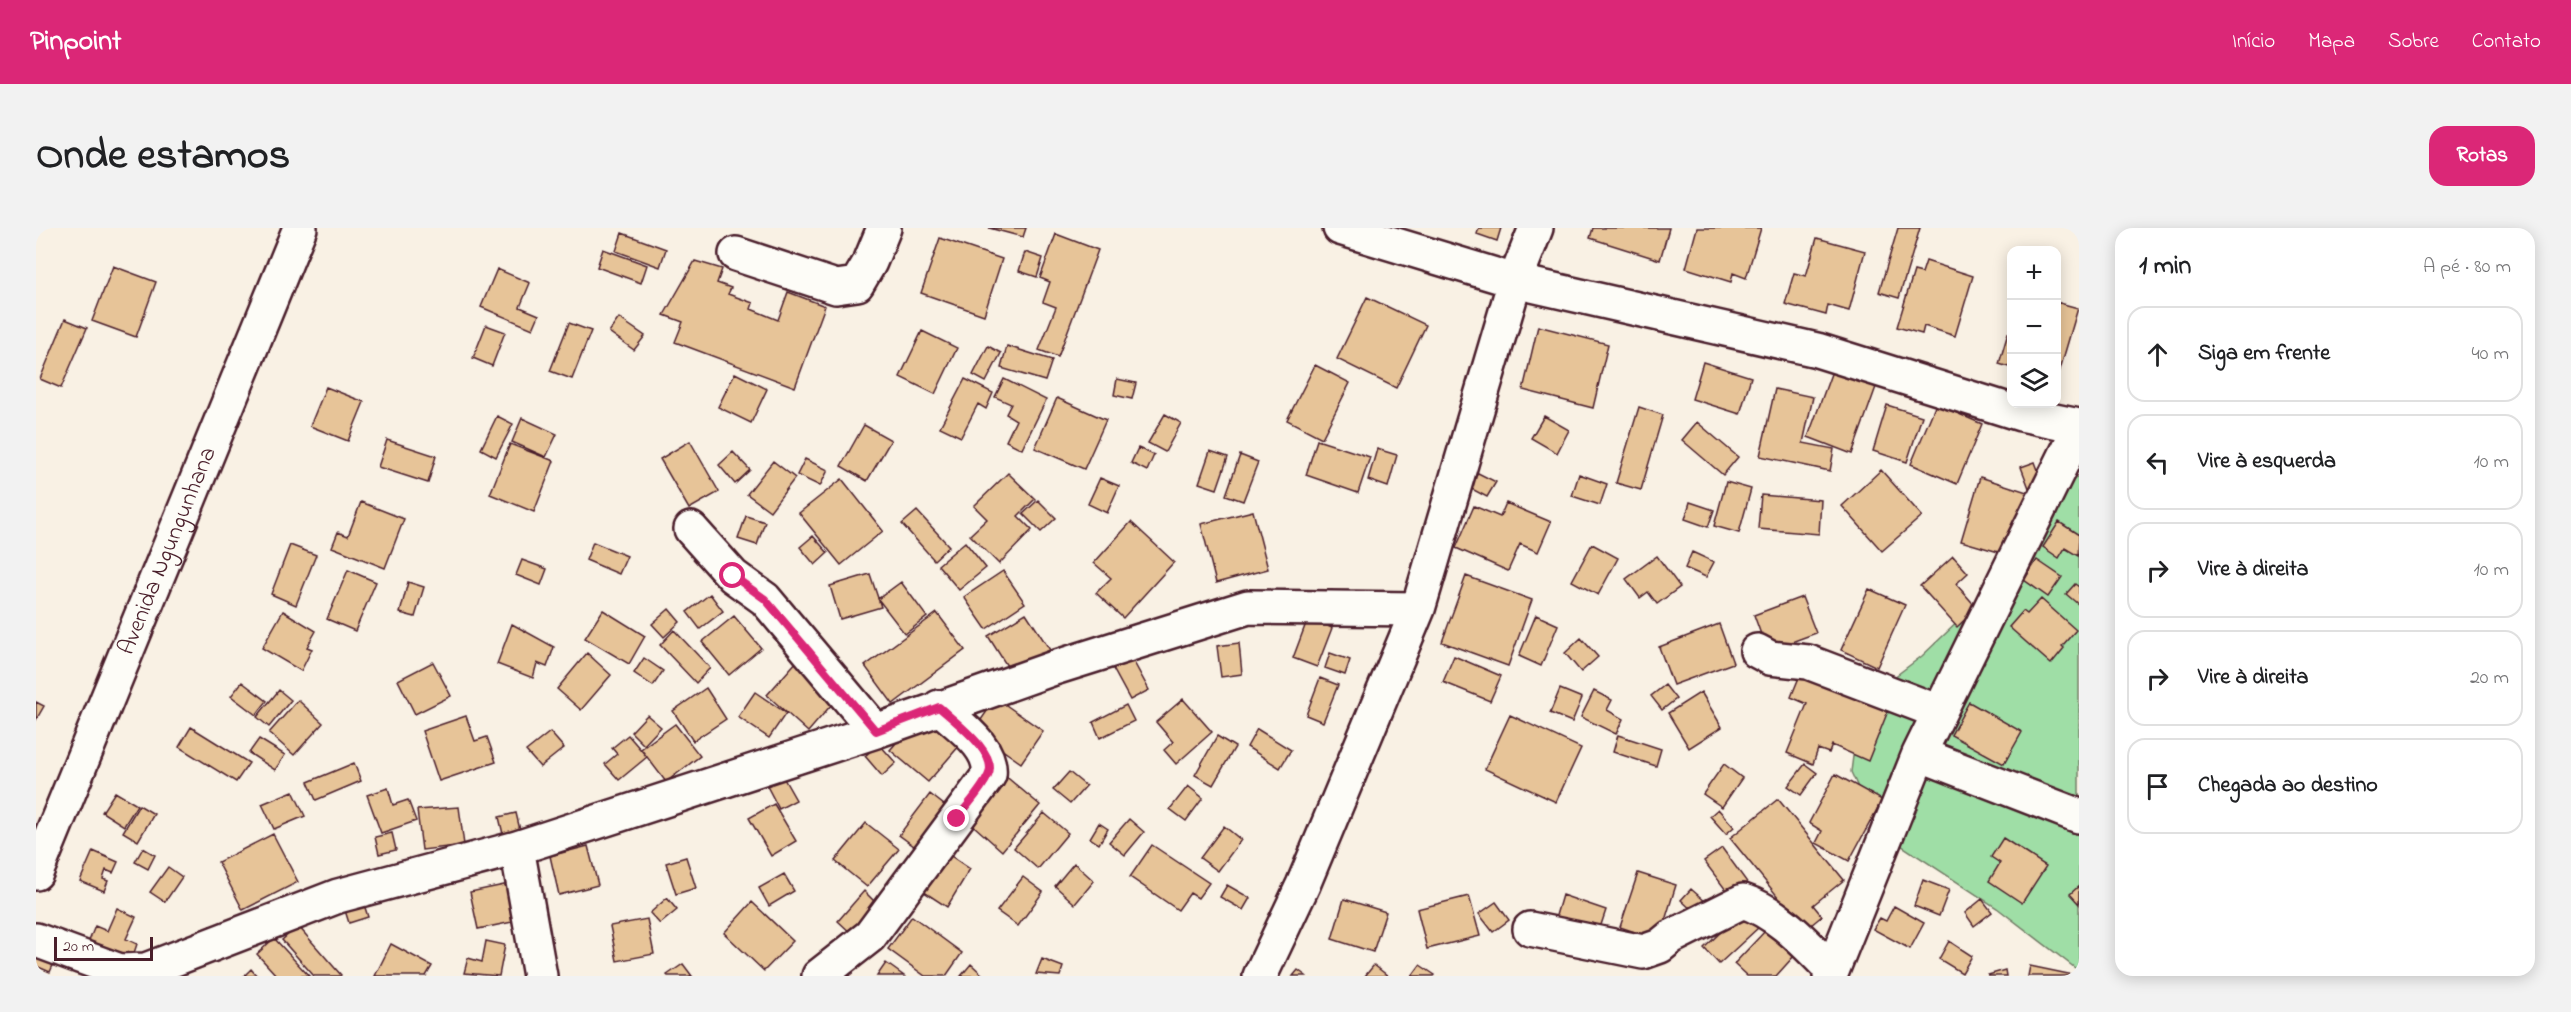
<!DOCTYPE html>
<html lang="pt">
<meta charset="utf-8">
<style>
:root{--surface:#fff;--page:#f2f2f2;--text:#202124;--muted:#757577;--line:#e0e0e0;--accent:#db2777}
body{margin:0;font-family:"Indie Flower",sans-serif;background:var(--page);color:var(--text)}
.controls{position:absolute;right:18px;top:18px;display:grid;overflow:hidden;border-radius:12px;box-shadow:0 3px 15px #0003}
.controls button{width:54px;height:54px;display:grid;place-items:center;padding:0;border:0;border-bottom:2px solid var(--line);background:var(--surface);color:var(--text);font:30px sans-serif}
.scale{position:absolute;left:18px;bottom:15px;width:99px;box-sizing:border-box;padding-left:6px;border:3px solid #4a1f2b;border-top:0;font-size:16px;line-height:21px;white-space:nowrap;color:#4a1f2b;-webkit-text-stroke:4px #fdfcf7;paint-order:stroke}
.stop{position:absolute;width:18px;height:18px;margin:-14px;border:4px solid #db2777;border-radius:50%;background:#fff}
.stop.end{background:#db2777;border-color:#fff;box-shadow:0 2px 6px #0008}
.list{margin:0;padding:0;list-style:none}
h2{display:flex;justify-content:space-between;align-items:center;height:78px;margin:0;padding:0 24px;font-size:26px}
h2 small{font-size:20px;font-weight:400;color:var(--muted)}
.list li{display:grid;grid-template-columns:39px 1fr auto;gap:18px;align-items:center;box-sizing:border-box;height:96px;margin:0 12px 12px;padding:0 12px;border:2px solid var(--line);border-radius:18px}
.list b{display:block;font-size:22px;white-space:nowrap}
.list em{font-size:20px;font-style:normal;color:var(--muted)}
.icon{flex:none;width:33px;height:33px;fill:none;stroke:currentColor;stroke-width:2;stroke-linecap:round;stroke-linejoin:round}
.map{position:relative;flex:none;width:2043px;height:748px;overflow:hidden;border-radius:18px}
header{display:flex;align-items:center;gap:36px;box-sizing:border-box;height:84px;padding:0 30px;background:var(--accent);color:#fff}
header strong{font-size:28px}
nav{display:flex;gap:33px;margin-inline-start:auto;font-size:21px}
.intro{display:flex;align-items:center;justify-content:space-between;box-sizing:border-box;height:144px;padding:0 36px}
h1{margin:0;font-size:42px}
.button{padding:15px 27px;border-radius:18px;background:var(--accent);color:#fff;font-size:21px;font-weight:700}
main{display:flex;gap:36px;padding:0 36px}
aside{flex:1;background:var(--surface);border-radius:18px;box-shadow:0 3px 15px #0003}
.map>svg:first-child{display:block}
.green{fill:#9fdea6;stroke:#747e68;stroke-width:1.5}
.building{fill:#e7c498;stroke:#4a1f2b;stroke-width:1.5}
.lines{fill:none;stroke-linecap:round;stroke-linejoin:round}
.minor-casing{stroke:#4a1f2b;stroke-width:38}
.tertiary-casing{stroke:#4a1f2b;stroke-width:38}
.minor{stroke:#fdfcf7;stroke-width:33}
.tertiary{stroke:#fdfcf7;stroke-width:33}
.route{stroke:#db2777;stroke-width:8}
.labels{text-anchor:middle;dominant-baseline:central;stroke-width:6;stroke-linejoin:round;paint-order:stroke}
.street-label{font-size:24px;fill:#4a1f2b;stroke:#fdfcf7}
</style>
<header>
<strong>Pinpoint</strong>
<nav><a>Início</a><a>Mapa</a><a>Sobre</a><a>Contato</a></nav>
</header>
<div class="intro"><h1>Onde estamos</h1><a class="button">Rotas</a></div>
<main>
<div class="map">
<svg width="2043" height="748" viewBox="0 0 2043 748">
<rect width="100%" height="100%" fill="#f9f1e4"/>
<filter id="ink" filterUnits="userSpaceOnUse"><feTurbulence type="fractalNoise" baseFrequency=".0167" numOctaves="2"/><feDisplacementMap in="SourceGraphic" scale="12" xChannelSelector="R" yChannelSelector="G"/><feConvolveMatrix kernelMatrix="1 2 1 2 8 2 1 2 1" color-interpolation-filters="sRGB"/></filter>
<g filter="url(#ink)">
<path class="green" d="M2043,248V743L1961,680L1863,616L1825,566L1815,544L1820,505L1835,485L1849,456L1886,428L1929,387L1968,334L2032,256Z"/>
<path class="building" d="M953,0H990L987,9Z
M1443,0H1465L1461,13L1441,6Z
M1557,0H1633L1624,32L1554,10Z
M1661,0H1725L1710,50L1697,45L1695,54L1650,40Z
M1862,0H1884L1863,70L1843,64Z
M586,5L630,21L624,39L580,23Z
M1020,6L1062,22L1022,129L1003,122L1020,79L1007,74L1014,54L1004,50Z
M904,10L966,31L948,87L885,65Z
M1781,10L1829,23L1813,83L1792,77L1790,87L1749,76L1758,45L1770,48Z
M567,21L611,37L605,55L561,39Z
M989,24L1007,30L1001,49L983,43Z
M659,33L686,41L681,55L695,60L692,66L717,75L715,81L742,92L752,64L789,78L759,159L639,114L647,94L628,87Z
M1890,33L1937,48L1919,108L1888,98L1886,106L1861,99L1878,43L1886,45Z
M77,38L120,54L100,109L56,93Z
M461,41L494,55L484,79L503,87L497,101L445,79Z
M1331,69L1390,97L1360,160L1301,131Z
M2020,74L2042,80L2023,145L2020,144Z
M583,90L609,108L598,122L573,104Z
M29,91L51,100L25,160L4,151Z
M533,95L555,103L536,151L514,143Z
M450,97L469,104L456,138L437,130Z
M1502,98L1572,116L1557,180L1487,162Z
M886,103L921,120L899,166L864,149Z
M1972,105L1976,106V140L1963,136Z
M952,118L965,125L950,154L937,147Z
M971,118L1016,132L1009,153L965,140Z
M1667,134L1715,149L1704,186L1656,171Z
M1279,137L1314,155L1286,210L1251,192Z
M1796,143L1840,159L1816,226L1772,209Z
M699,145L731,161L715,195L682,179Z
M929,151L957,165L950,181L942,176L925,209L904,199Z
M968,151L1010,172L986,221L970,213L980,192L970,186L975,176L959,169Z
M1081,151L1100,155L1096,171L1078,167Z
M290,159L328,174L312,213L274,198Z
M1739,161L1777,169L1767,215L1798,221L1794,243L1724,228Z
M1021,170L1070,192L1048,241L999,220Z
M1900,176L1946,196L1921,256L1875,236Z
M1851,177L1886,188L1871,234L1837,223Z
M1603,179L1627,187L1605,262L1580,255Z
M1129,186L1145,195L1129,224L1112,215Z
M461,188L477,196L460,229L445,221Z
M1508,188L1533,202L1521,225L1495,210Z
M486,190L521,206L510,229L476,214Z
M1661,194L1702,229L1687,247L1646,212Z
M828,197L855,212L831,253L805,238Z
M351,212L400,228L392,255L342,239Z
M1281,212L1334,229L1322,265L1270,247Z
M654,213L683,264L653,281L624,231Z
M474,216L518,233L498,284L454,266Z
M1102,220L1118,227L1111,243L1095,235Z
M1341,221L1361,227L1352,259L1332,252Z
M1174,223L1192,229L1181,261L1163,255Z
M697,224L714,242L699,256L683,237Z
M1204,227L1222,234L1207,273L1190,267Z
M769,231L792,242L784,258L761,247Z
M737,233L759,250L734,283L711,266Z
M1999,234L2007,255L1993,260L1985,239Z
M1845,242L1886,288L1846,323L1806,278Z
M1440,244L1460,254L1451,269L1432,259Z
M972,245L999,271L982,288L996,302L963,336L934,307L951,291L938,278Z
M1543,246L1571,256L1564,277L1536,268Z
M1944,249L1994,265L1976,328L1925,313Z
M1064,250L1083,258L1071,285L1052,276Z
M806,251L847,303L805,337L763,285Z
M1690,254L1715,261L1703,305L1678,298Z
M1725,267L1785,272L1783,306L1722,301Z
M1002,272L1020,290L1005,304L987,286Z
M325,274L368,291L349,340L296,319L302,304L312,308Z
M1654,274L1678,282L1672,299L1649,291Z
M1470,275L1515,294L1502,324L1484,316L1472,343L1420,320L1438,278L1464,289Z
M881,283L913,318L898,332L866,296Z
M1217,283L1232,341L1180,355L1165,296Z
M710,288L729,294L721,317L702,311Z
M1095,294L1138,334L1087,390L1060,365L1075,350L1058,335Z
M2023,294L2043,307L2042,328L2029,320L2023,330L2007,319Z
M777,308L792,325L779,337L764,319Z
M557,314L591,328L583,346L550,332Z
M929,314L950,340L923,362L902,337Z
M1556,316L1582,330L1562,367L1536,353Z
M254,317L280,327L260,377L235,366Z
M1656,324L1678,334L1670,349L1649,340Z
M1621,328L1644,359L1621,376L1612,364L1604,370L1590,351Z
M1917,328L1932,345L1920,356L1941,380L1921,399L1884,358Z
M486,332L511,341L505,357L480,347Z
M2001,332L2026,349L2012,369L1988,352Z
M312,342L340,354L319,403L291,391Z
M967,343L989,375L950,401L928,369Z
M834,346L845,379L804,391L794,358Z
M1430,348L1496,372L1472,438L1406,414Z
M372,354L388,359L379,389L364,385Z
M865,354L891,389L869,406L842,371Z
M2039,356L2043,359V377L2030,366Z
M1833,361L1869,377L1841,439L1805,422Z
M674,366L687,383L664,401L651,384Z
M1766,369L1780,405L1731,423L1718,387Z
M2005,371L2040,402L2026,418L2028,420L2015,436L1973,399L1987,383L1991,386Z
M633,381L644,394L628,409L616,396Z
M567,382L609,408L593,436L549,410Z
M247,383L280,403L271,419L276,421L265,443L226,420Z
M901,385L929,422L857,476L829,438Z
M990,385L1014,422L976,446L952,408Z
M1500,387L1522,397L1505,438L1483,428Z
M698,388L725,420L693,447L666,414Z
M1272,390L1296,400L1281,439L1257,430Z
M476,396L518,419L511,439L501,435L497,450L461,436Z
M1683,396L1697,435L1637,457L1623,419Z
M638,402L674,440L660,455L624,417Z
M1545,410L1562,429L1545,444L1529,425Z
M1203,415L1206,446L1185,449L1181,418Z
M551,425L575,447L545,482L521,461Z
M1294,425L1314,432L1309,447L1289,440Z
M1094,427L1113,462L1094,472L1075,437Z
M1418,428L1465,448L1454,473L1407,454Z
M608,430L627,443L617,458L598,445Z
M761,433L802,469L772,504L731,467Z
M397,434L415,468L379,486L362,452Z
M1764,447L1852,483L1832,533L1796,517L1793,525L1782,521L1777,536L1751,525L1771,476L1755,469Z
M1284,450L1302,457L1287,494L1270,487Z
M206,454L231,473L220,487L195,468Z
M1629,457L1640,471L1626,482L1615,468Z
M670,460L690,491L657,513L637,483Z
M1524,461L1546,470L1536,494L1514,485Z
M243,462L255,472L233,499L221,489Z
M1558,463L1576,472L1571,482L1587,491L1580,506L1545,489Z
M719,464L750,485L733,510L702,489Z
M1665,464L1686,499L1653,520L1632,485Z
M960,470L1007,503L985,535L938,502Z
M1147,471L1176,504L1140,536L1128,522L1137,514L1120,494Z
M262,472L287,495L258,527L233,505Z
M0,474L8,478L0,492Z
M1933,474L1986,504L1968,536L1915,507Z
M1090,477L1098,493L1064,510L1057,494Z
M611,487L625,499L608,517L595,504Z
M1474,487L1545,520L1520,574L1449,541Z
M430,488L439,513L451,509L460,534L403,553L386,503Z
M895,492L924,517L892,554L854,522L874,499L882,506Z
M639,496L664,528L630,554L605,521Z
M155,499L213,535L200,554L143,519Z
M1221,501L1255,522L1244,540L1211,519Z
M514,504L528,520L504,539L490,523Z
M592,507L611,529L583,552L569,536L581,526L576,520Z
M1582,507L1625,521L1620,538L1577,524Z
M1181,508L1199,519L1177,557L1159,547Z
M223,511L249,527L239,542L213,525Z
M843,516L860,535L846,548L829,528Z
M318,535L325,553L280,572L272,554Z
M1688,536L1706,550L1686,579L1667,566Z
M1769,536L1781,545L1765,567L1752,558Z
M1033,544L1050,558L1034,576L1017,562Z
M967,546L1004,577L966,623L930,591Z
M1799,546L1846,572L1813,633L1780,615L1786,603L1773,595Z
M747,549L760,572L743,581L731,558Z
M1152,558L1167,570L1150,593L1134,581Z
M352,560L357,577L372,572L380,593L345,605L331,567Z
M257,563L269,588L238,601L226,576Z
M79,564L101,577L88,598L66,584Z
M894,566L913,581L882,621L863,607Z
M1742,571L1808,652L1777,677L1786,688L1769,702L1694,610Z
M738,576L760,613L735,628L713,590Z
M103,577L118,586L102,613L87,604Z
M423,579L428,617L386,622L381,582Z
M1682,581L1698,599L1690,606L1674,588Z
M480,585L484,602L467,606L463,589Z
M1008,585L1032,605L1002,641L978,620Z
M1093,591L1108,604L1089,627L1073,614Z
M830,595L863,621L831,659L799,633Z
M1063,595L1072,601L1063,616L1054,610Z
M1188,598L1205,612L1182,643L1164,630Z
M356,605L360,622L343,626L339,609Z
M237,606L262,654L207,682L182,634Z
M1967,610L2010,638L1986,675L1953,653L1964,635L1955,629Z
M1116,617L1173,655L1162,670L1154,665L1142,682L1094,649Z
M552,618L562,657L523,667L514,628Z
M107,620L119,627L112,641L99,634Z
M903,620L934,641L911,679L879,658Z
M1686,620L1713,657L1696,670L1668,633Z
M57,623L82,634L77,645L70,642L67,651L72,653L68,663L44,653Z
M650,629L660,660L640,666L630,635Z
M1038,635L1058,653L1039,676L1019,658Z
M132,639L146,649L129,674L114,664Z
M1602,645L1640,657L1623,712L1584,699Z
M748,646L758,663L733,678L723,660Z
M987,649L1007,664L982,698L961,683Z
M1887,652L1913,662L1903,688L1878,678Z
M478,655L486,692L442,701L434,664Z
M1191,657L1214,670L1207,682L1184,669Z
M2043,658V676L2034,666Z
M1655,661L1670,674L1660,686L1645,672Z
M828,663L843,678L817,707L802,693Z
M1526,667L1570,682L1562,706L1519,691Z
M1433,668L1444,708L1391,721L1381,681Z
M326,670L332,689L313,695L307,676Z
M631,670L641,682L624,696L614,685Z
M1308,671L1350,684L1337,724L1296,711Z
M1946,671L1956,684L1938,698L1929,685Z
M716,674L757,713L728,743L688,705Z
M1460,674L1473,692L1457,704L1443,686Z
M1858,678L1888,695L1874,721L1837,701L1844,690L1850,693Z
M81,680L100,689L90,711L101,716L96,731L53,713L59,698L71,703Z
M1707,683L1722,700L1683,736L1668,720Z
M876,688L926,725L910,748H889L852,721Z
M611,691L618,726L581,733L574,698Z
M262,698L305,747L304,748H278L246,712Z
M1730,702L1758,728L1740,748H1711L1698,736Z
M238,710L273,748H241L221,726Z
M450,713L469,717L463,748L428,745L432,730L446,734Z
M1913,713L1936,728L1926,745L1903,731Z
M355,716L396,738L390,748H339Z
M0,726H22L14,744L0,738Z
M1006,731L1027,739L1024,748L1000,746Z
M850,735L868,748H841Z
M647,736L656,748H632L631,747Z
M935,736L948,748H925Z
M1338,737L1352,748H1329Z
M1384,737L1399,747L1398,748H1376Z
M1994,738L2042,748H1992Z
M215,741L221,748H208Z
M1262,742L1270,748H1257Z
M1969,742L1970,748H1952V747Z"/>
<g class="lines">
<defs>
<path id="minor" d="M1304,0L1479,53L1781,122L1985,186L2043,198
M700,26L800,59L821,56L834,34L848,0
M655,301L697,348L729,371L840,503
M1721,423L1734,430L1772,434L1903,484
M1883,526L2043,588
M481,620L504,748
M1494,701L1607,724L1624,718L1635,709L1707,673C1743,685 1770,716 1796,742
M0,712L84,743L110,742L302,668L481,620L840,503L1018,440L1212,379L1382,381
M783,748L834,708L953,547C957,519 922,497 903,479
M1224,748L1267,657L1382,381L1479,53L1500,0
M1794,748L1883,526L2043,200"/>
<g id="tertiary">
<path id="s1" d="M0,645L264,0"/>
</g>
</defs>
<use href="#minor" class="minor-casing"/>
<use href="#tertiary" class="tertiary-casing"/>
<use href="#minor" class="minor"/>
<use href="#tertiary" class="tertiary"/>
</g>
</g>
<g class="lines" filter="url(#ink)">
<path class="route" d="M697,348L729,371L840,503L903,479C918,493 964,526 952,548C945,563 931,577 921,591"/>
</g>
<g class="labels">
<g class="street-label">
<text stroke="none"><textPath href="#s1" startOffset="348">Avenida Ngungunhana</textPath></text>
</g>
</g>
</svg>
<div class="controls">
<button>+</button>
<button>−</button>
<button><svg class="icon" aria-label="layers" viewBox="0 0 24 24"><path d="M12 4l9 5-9 5-9-5zM3 14l9 5 9-5"/></svg></button>
</div>
<div class="scale">20 m</div>
<div class="stop" style="left:697px;top:348px"></div>
<div class="stop end" style="left:921px;top:591px"></div>
</div>
<aside>
<h2>1 min<small>A pé · 80 m</small></h2>
<ul class="list">
<li><svg class="icon" aria-label="ahead" viewBox="0 0 24 24"><path d="M12 20V5M6 11l6-6 6 6"/></svg><div><b>Siga em frente</b></div><em>40 m</em></li>
<li><svg class="icon" aria-label="left" viewBox="0 0 24 24"><path d="M17 20v-9H6M10 6l-5 5 5 5"/></svg><div><b>Vire à esquerda</b></div><em>10 m</em></li>
<li><svg class="icon" aria-label="right" viewBox="0 0 24 24"><path d="M7 20v-9h11M14 6l5 5-5 5"/></svg><div><b>Vire à direita</b></div><em>10 m</em></li>
<li><svg class="icon" aria-label="right" viewBox="0 0 24 24"><path d="M7 20v-9h11M14 6l5 5-5 5"/></svg><div><b>Vire à direita</b></div><em>20 m</em></li>
<li><svg class="icon" aria-label="arrive" viewBox="0 0 24 24"><path d="M6 21V4h12l-3 4 3 4H6"/></svg><div><b>Chegada ao destino</b></div></li>
</ul>
</aside>
</main>
